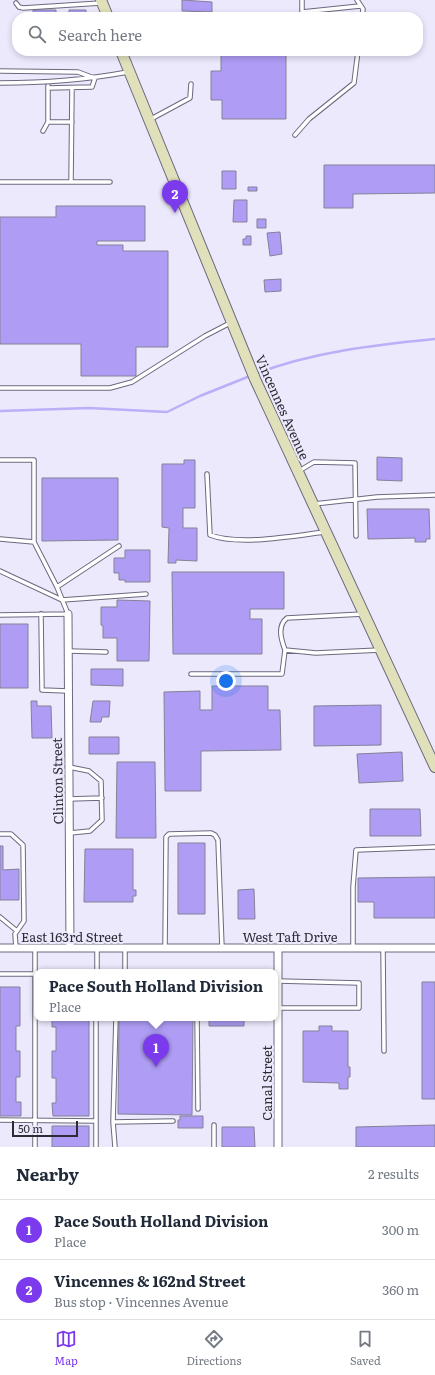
<!DOCTYPE html>
<meta charset="utf-8">
<style>
:root{--surface:#fff;--page:#f2f2f3;--text:#1f2937;--muted:#747a83;--line:#e0e1e3;--accent:#7c3aed}
body{margin:0;font-family:Literata,serif;background:var(--page);color:var(--text)}
.scale{position:absolute;left:12px;bottom:10px;width:66px;box-sizing:border-box;padding-left:4px;border:2px solid #2d2c35;border-top:0;font-size:11px;line-height:14px;white-space:nowrap;color:#2d2c35;-webkit-text-stroke:3px #ece9fd;paint-order:stroke}
.you{position:absolute;left:226px;top:681px;width:14px;height:14px;margin:-10px;border:3px solid #fff;border-radius:50%;background:#1a73e8;box-shadow:0 0 0 6px #1a73e833}
.badge{display:grid;place-items:center;width:26px;height:26px;border-radius:50%;background:var(--accent);color:#fff;font-size:13px;font-weight:700}
.pin{position:absolute;translate:-50% -33px;filter:drop-shadow(0 1px 2px #0008)}
.pin::after{content:'';position:absolute;top:21px;width:14px;height:12px;background:inherit;clip-path:polygon(0 0,100% 0,50% 100%)}
.popup{position:absolute;left:34px;top:969px;width:244px;height:52px;box-sizing:border-box;display:grid;place-content:center;border-radius:8px;background:var(--surface);filter:drop-shadow(0 1px 3px #0005);font-size:13px;white-space:nowrap;color:var(--muted)}
.popup b{font-size:15px;color:var(--text)}
.popup::after{content:'';position:absolute;left:50%;top:100%;margin-left:-8px;border:8px solid transparent;border-top-color:var(--surface)}
.list{margin:0;padding:0;list-style:none}
h2{display:flex;justify-content:space-between;align-items:center;height:52px;margin:0;padding:0 16px;font-size:17px}
h2 small{font-size:13px;font-weight:400;color:var(--muted)}
.list li{display:grid;grid-template-columns:26px 1fr auto;gap:12px;align-items:center;box-sizing:border-box;height:60px;padding:0 16px;border-top:1px solid var(--line)}
.list b{display:block;font-size:15px;white-space:nowrap}
.list p{margin:0;font-size:13px;white-space:nowrap;color:var(--muted)}
.list em{font-size:13px;font-style:normal;color:var(--muted)}
.icon{flex:none;width:22px;height:22px;fill:none;stroke:currentColor;stroke-width:2;stroke-linecap:round;stroke-linejoin:round}
.map{position:relative;flex:none;width:435px;height:1147px;overflow:hidden}
.search{position:absolute;background:var(--surface);box-shadow:0 2px 6px #0003;left:12px;right:12px;top:12px;height:44px;display:flex;align-items:center;gap:10px;box-sizing:border-box;padding:0 14px;border-radius:16px;color:var(--muted);font-size:15px}
.sheet{height:172px;background:var(--surface)}
nav{display:flex;justify-content:space-around;align-items:center;box-sizing:border-box;height:56px;border-top:1px solid var(--line);background:var(--surface);font-size:11px;color:var(--muted)}
nav a{display:grid;justify-items:center;gap:2px}
nav .on{color:var(--accent)}
.map>svg:first-child{display:block}
.lines{fill:none;stroke-linecap:round;stroke-linejoin:round}
.stream{stroke:#bcaef7;stroke-width:2.5}
.building{fill:#ae9cf5;stroke:#858197}
.lane-casing{stroke:#6c697e;stroke-width:5.5}
.street-casing{stroke:#6c697e;stroke-width:9}
.secondary-casing{stroke:#6c697e;stroke-width:12}
.lane{stroke:#fff;stroke-width:3.5}
.street{stroke:#fff;stroke-width:7}
.secondary{stroke:#e0e1ba;stroke-width:10}
.labels{text-anchor:middle;dominant-baseline:central;stroke-width:4;stroke-linejoin:round;paint-order:stroke}
.street-label{font-size:13px;fill:#2d2c35;stroke:#ece9fd}
</style>
<div class="map">
<svg width="435" height="1147" viewBox="0 0 435 1147">
<rect width="100%" height="100%" fill="#ece9fd"/>
<g class="lines">
<path class="stream" d="M255,374C312,352 374,345 435,339
M0,411L89,408L167,412L200,396L250,376"/>
</g>
<path class="building" d="M182,0L212,2V12L182,11Z
M33,10H56V17H33Z
M69,10H86V17H69Z
M15,30H17V38H15Z
M221,55H286V119H222V100H211V71H221Z
M324,165H435V193L353,194V208H324Z
M222,171H236V189H222Z
M248,187H257V191H248Z
M234,200H247V222H233Z
M56,206H145V241H97V245H123V251H168V347H136V376H81V344H0V217H56Z
M257,219H266V228H257Z
M280,232L282,254L270,256L267,233Z
M246,236H251V245H243V239H246Z
M281,279V291L265,292L264,280Z
M377,457L402,458V481L377,480Z
M184,460H195V508H183V528H197V561L176,560V563H168L169,528L162,527V464H184Z
M42,478H118V540L42,541Z
M367,509H429L430,539H426V542H415V538L368,539Z
M125,550H150V582H125V580H119V573H114V558H125Z
M172,572H284V609H250V619H262V654H173Z
M117,600L150,601L149,661H117V638H103V626L101,625V607H117Z
M0,624H28V688H0Z
M91,669H123V686L91,685Z
M212,686H268V710H280L281,750L201,751V791H165L164,692L200,691V710H212Z
M31,701H37V706H51L52,738H32Z
M93,701H110L109,717H102L101,722H90Z
M381,705V745L314,746V706Z
M89,737H119V754H89Z
M402,752L403,781L359,783L357,754Z
M117,762H155L156,838H116Z
M370,809H420L421,836H370Z
M178,843H205V914H178Z
M0,846H3V870L19,869V900H0Z
M85,849H133V890H136V896H133V902H84Z
M435,877V918H374V902H358V878Z
M254,889L255,919H238V890Z
M422,982H435V1099H422Z
M0,987H20V1026H16V1051H20V1077H16V1102H21V1116H0Z
M52,1018H89V1116H53L52,1103H56V1078H52V1051H56V1027H52Z
M156,1018H193L192,1115L118,1114L119,1019L156,1020Z
M209,1018H244V1026H209Z
M319,1026H332V1031H348V1067H350V1077H348V1089H339V1083L303,1082V1031H319Z
M180,1116H203V1128H178V1120H180Z
M435,1125V1147H356V1127Z
M52,1126H89V1147H52Z
M222,1127H254L255,1147H222Z"/>
<g class="lines">
<defs>
<path id="lane" d="M302,0V12L360,6
M357,0L363,9L362,17
M16,3L19,7L23,8L101,3
M0,71L78,72L94,78
M0,83C44,83 85,80 128,72
M48,88L92,87L95,78
M151,119L190,98L191,84
M48,122H72
M43,131L48,122V86
M295,135L309,119L354,83L358,51
M0,182H71L72,88
M71,182H110
M0,388H110L132,382L205,336L232,322
M0,460H34V542
M299,471L314,462L355,463L356,536
M207,474L210,535C239,546 293,536 325,532
M314,504L377,497L435,495
M0,539L34,542L57,587L68,614L0,615
M0,571L62,600L146,594
M57,587L119,546
M41,614L42,690L68,691
M363,614L287,618C277,626 281,639 285,650L316,653L380,650
M69,651L106,652
M191,674H282L285,650
M69,767L89,771L101,781L102,820L90,831L70,833
M69,799L102,798
M0,834H11L23,845L24,921L15,934L16,948
M0,917L17,931
M35,948V1147
M97,948V972
M125,948V972
M165,948L166,837L169,834L211,833L215,835L218,840L222,948
M353,948V887L356,850L435,847
M383,948L384,1051
M0,974H37
M278,1008H359V983L278,981
M116,1018L113,1122L173,1121
M197,1018L198,1109
M0,1120L96,1121
M113,1122L115,1147
M214,1125V1147
M96,1147V1018"/>
<path id="street" d="M68,614L70,948
M0,948H435
M278,1147V948"/>
<path id="secondary" d="M101,0L108,17
M121,51L255,379L435,767"/>
</defs>
<use href="#lane" class="lane-casing"/>
<use href="#street" class="street-casing"/>
<use href="#secondary" class="secondary-casing"/>
<use href="#lane" class="lane"/>
<use href="#street" class="street"/>
<use href="#secondary" class="secondary"/>
</g>
<g class="labels">
<g class="street-label">
<text transform="translate(283 407) rotate(66)">Vincennes Avenue</text>
<text transform="translate(57 781) rotate(-91)">Clinton Street</text>
<text x="72" y="936">East 163rd Street</text>
<text x="290" y="936">West Taft Drive</text>
<text transform="translate(266 1083) rotate(-90)">Canal Street</text>
</g>
</g>
</svg>
<div class="scale">50 m</div>
<div class="you"></div>
<div class="pin badge" style="left:156px;top:1067px">1</div>
<div class="popup"><b>Pace South Holland Division</b>Place</div>
<div class="pin badge" style="left:175px;top:213px">2</div>
<div class="search"><svg class="icon" aria-label="search" viewBox="0 0 24 24"><circle cx="10" cy="10" r="6"/><path d="M15 15l6 6"/></svg>Search here</div>
</div>
<section class="sheet">
<h2>Nearby<small>2 results</small></h2>
<ul class="list">
<li><span class="badge">1</span><div><b>Pace South Holland Division</b><p>Place</p></div><em>300 m</em></li>
<li><span class="badge">2</span><div><b>Vincennes &amp; 162nd Street</b><p>Bus stop · Vincennes Avenue</p></div><em>360 m</em></li>
</ul>
</section>
<nav>
<a class="on"><svg class="icon" aria-label="map" viewBox="0 0 24 24"><path d="M3 6l6-2 6 2 6-2v14l-6 2-6-2-6 2zM9 4v14M15 6v14"/></svg>Map</a>
<a><svg class="icon" aria-label="directions" viewBox="0 0 24 24"><path d="M12 3l9 9-9 9-9-9zM9 14v-3h6M13 9l2 2-2 2"/></svg>Directions</a>
<a><svg class="icon" aria-label="saved" viewBox="0 0 24 24"><path d="M7 4h10v16l-5-4-5 4z"/></svg>Saved</a>
</nav>
